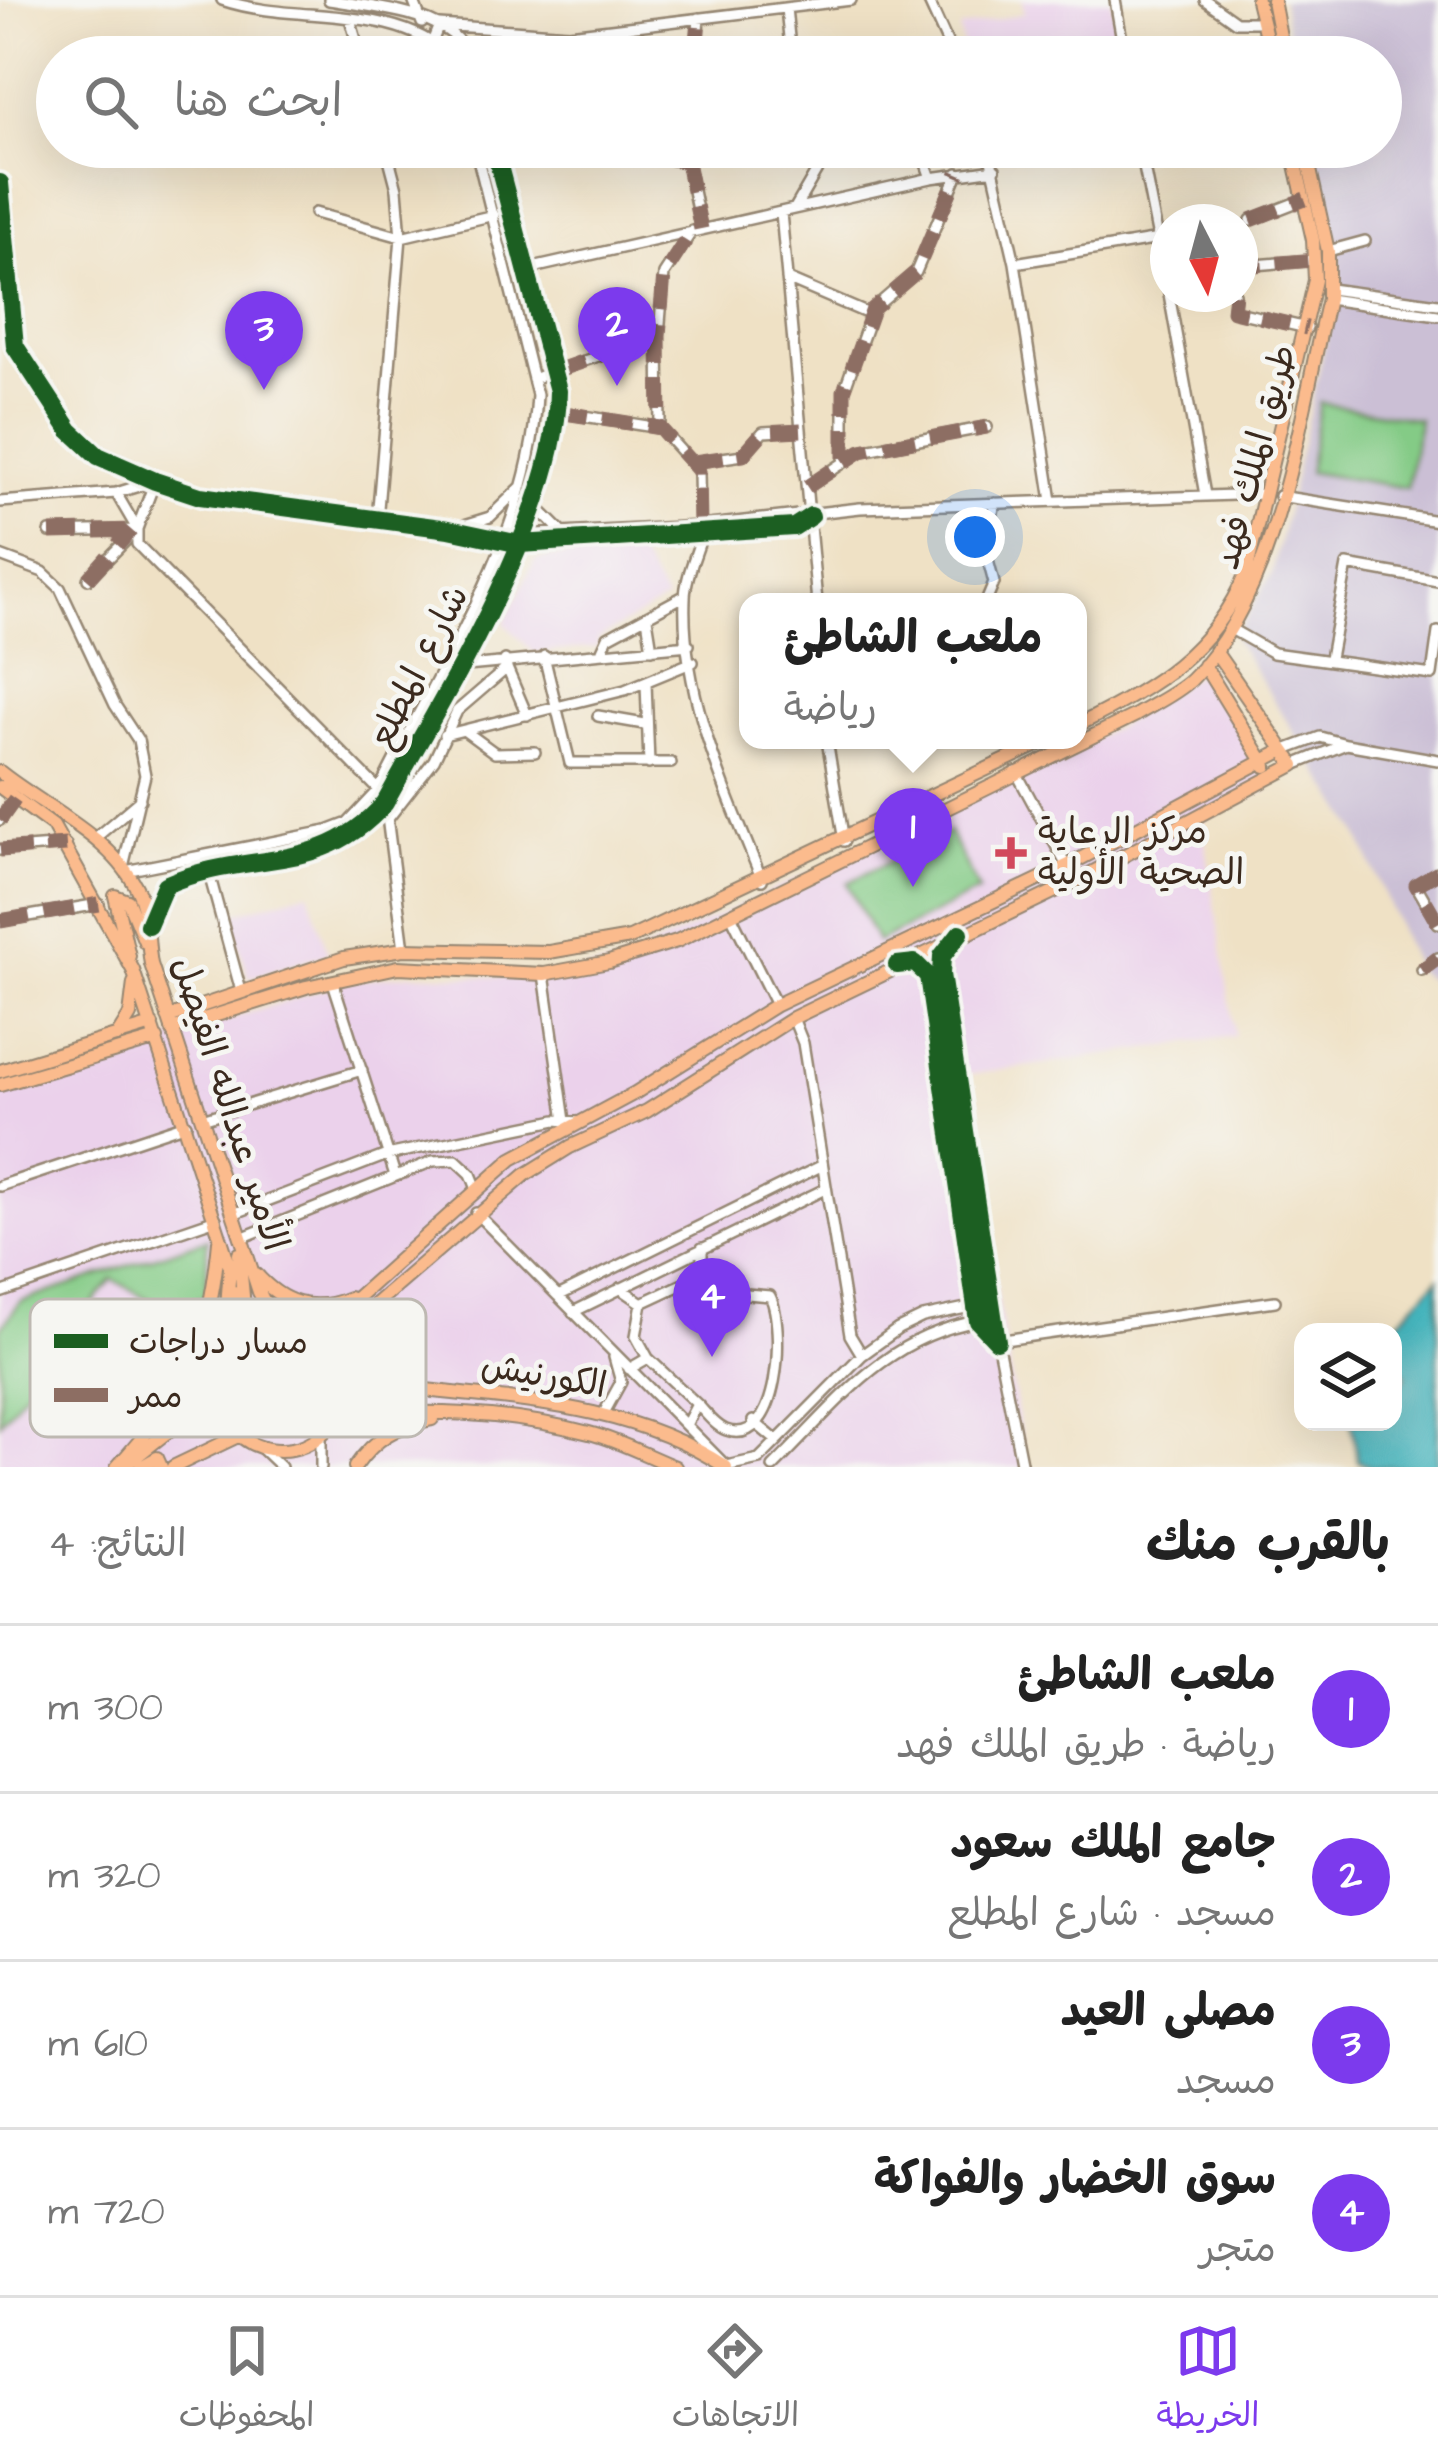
<!DOCTYPE html>
<html lang="ar">
<meta charset="utf-8">
<style>
:root{--surface:#fff;--page:#f6f6f6;--text:#222;--muted:#767676;--line:#e0e0e0;--accent:#7c3aed}
body{margin:0;font-family:"Architects Daughter","Playpen Sans Arabic",sans-serif;background:var(--page);color:var(--text);direction:rtl}
.controls{position:absolute;right:36px;bottom:36px;display:grid;overflow:hidden;border-radius:24px;box-shadow:0 12px 48px #0002}
.controls button{width:108px;height:108px;display:grid;place-items:center;padding:0;border:0;border-bottom:3px solid var(--line);background:var(--surface);color:var(--text);font:60px sans-serif}
.compass{position:absolute;left:1150px;top:204px;width:108px;height:108px;border-radius:50%;background:var(--surface);box-shadow:0 12px 48px #0002;rotate:174deg}
.you{position:absolute;left:975px;top:537px;width:42px;height:42px;margin:-30px;border:9px solid #fff;border-radius:50%;background:#1a73e8;box-shadow:0 0 0 18px #1a73e833}
.badge{display:grid;place-items:center;width:78px;height:78px;border-radius:50%;background:var(--accent);color:#fff;font-size:39px;font-weight:700}
.pin{position:absolute;translate:-50% -99px;filter:drop-shadow(0 3px 6px #0008)}
.pin::after{content:'';position:absolute;top:63px;width:42px;height:36px;background:inherit;clip-path:polygon(0 0,100% 0,50% 100%)}
.popup{position:absolute;left:739px;top:593px;width:348px;height:156px;box-sizing:border-box;display:grid;place-content:center;border-radius:24px;background:var(--surface);filter:drop-shadow(0 3px 9px #0005);font-size:39px;white-space:nowrap;color:var(--muted)}
.popup b{font-size:45px;color:var(--text)}
.popup::after{content:'';position:absolute;left:50%;top:100%;margin-left:-24px;border:24px solid transparent;border-top-color:var(--surface)}
.list{margin:0;padding:0;list-style:none}
h2{display:flex;justify-content:space-between;align-items:center;height:156px;margin:0;padding:0 48px;font-size:51px}
h2 small{font-size:39px;font-weight:400;color:var(--muted)}
.list li{display:grid;grid-template-columns:78px 1fr auto;gap:36px;align-items:center;box-sizing:border-box;height:168px;padding:0 48px;border-top:3px solid var(--line)}
.list b{display:block;font-size:45px;white-space:nowrap}
.list p{margin:0;font-size:39px;white-space:nowrap;color:var(--muted)}
.list em{font-size:39px;font-style:normal;color:var(--muted)}
.icon{flex:none;width:66px;height:66px;fill:none;stroke:currentColor;stroke-width:2;stroke-linecap:round;stroke-linejoin:round}
.map{position:relative;flex:none;width:1438px;height:1467px;overflow:hidden;direction:ltr}
.search{position:absolute;background:var(--surface);box-shadow:0 12px 48px #0002;left:36px;right:36px;top:36px;height:132px;display:flex;align-items:center;gap:30px;box-sizing:border-box;padding:0 42px;border-radius:66px;color:var(--muted);font-size:45px}
.sheet{height:828px;background:var(--surface)}
nav{display:flex;justify-content:space-around;align-items:center;box-sizing:border-box;height:168px;border-top:3px solid var(--line);background:var(--surface);font-size:33px;color:var(--muted)}
nav a{display:grid;justify-items:center;gap:6px}
nav .on{color:var(--accent)}
.map>svg:first-child{display:block}
.built{fill:#ebd1eb}
.industrial{fill:#cbbfd5}
.green{fill:#84cb86;stroke:#607a52;stroke-width:3}
.water{fill:#44b4bc;stroke:#406f6d;stroke-width:3}
.lines{fill:none;stroke-linecap:round;stroke-linejoin:round}
.minor-casing{stroke:#958672;stroke-width:14}
.major-casing{stroke:#958672;stroke-width:16}
.minor{stroke:#fff;stroke-width:9}
.major{stroke:#fbbb8d;stroke-width:12}
.quiet{stroke:#8d6e63;stroke-width:15;stroke-dasharray:30 15;stroke-linecap:butt}
.cycleway-casing{stroke:#f6f6f2;stroke-width:26}
.cycleway{stroke:#1b5e20;stroke-width:18}
.poi-dot{fill:#d1495b;stroke:#f6f6f2;stroke-width:4.5}
.labels{text-anchor:middle;dominant-baseline:central;stroke-width:10;stroke-linejoin:round;paint-order:stroke}
.street-label{font-size:36px;fill:#3b2a1e;stroke:#f6f6f2}
.poi-label{font-size:36px;fill:#3b2a1e;stroke:#f6f6f2;text-anchor:start}
.key{fill:#f6f6f2;stroke:#beb9b2;stroke-width:3}
.key-label{font-size:33px;fill:#3b2a1e}
</style>
<div class="map">
<svg width="1438" height="1467" viewBox="0 0 1438 1467">
<rect width="100%" height="100%" fill="#f6f6f2"/>
<filter id="ink" filterUnits="userSpaceOnUse"><feTurbulence type="fractalNoise" baseFrequency=".00833" numOctaves="2"/><feDisplacementMap in="SourceGraphic" scale="24" xChannelSelector="R" yChannelSelector="G"/><feConvolveMatrix kernelMatrix="1 2 1 2 8 2 1 2 1" color-interpolation-filters="sRGB"/></filter>
<filter id="wash" filterUnits="userSpaceOnUse"><feTurbulence type="fractalNoise" baseFrequency=".004" numOctaves="4" result="noise"/><feDisplacementMap in="SourceGraphic" scale="48" xChannelSelector="R" yChannelSelector="G"/><feGaussianBlur stdDeviation="2.7" result="paint"/><feColorMatrix in="noise" values="0 0 0 0 0 0 0 0 0 0 0 0 0 0 0 0 0 1.4 0 .05"/><feComposite in="paint" operator="in"/></filter>
<g filter="url(#wash)">
<rect width="100%" height="100%" fill="#efe1c5"/>
<path class="built" d="M1022,0H1111L1125,57H966L959,29L1024,13Z
M633,546L666,600L598,639L597,647L534,653L504,623L535,560Z
M1208,667L1269,789L1202,821L1235,1036L961,1076L1026,1467H0V1092L350,981L410,974L537,979L614,965L1116,728Z
M309,891L328,954L249,978L230,915Z"/>
<path class="industrial" d="M1282,0H1438V986L1417,971L1358,833L1234,638L1272,574L1335,302L1308,147H1381V57H1292Z"/>
<path class="green" d="M1320,403L1419,419L1407,488L1308,472Z
M949,832L979,891L877,942L847,883Z
M207,1239V1296L170,1311L112,1279L53,1356L42,1349L33,1361L42,1369L0,1423V1329L20,1302Z"/>
<path class="water" d="M1438,1278V1467H1372L1358,1461L1351,1422H1393V1397L1407,1375L1393,1361V1332H1388Z"/>
</g>
<g filter="url(#ink)">
<g class="lines">
<defs>
<path id="minor" d="M222,0C296,25 391,1 451,57
M329,0C368,7 454,11 468,57
M413,0L422,23
M928,0L954,57
M1115,0L1125,57
M1205,0L1236,22H1262
M786,8L791,57
M350,19L361,57
M433,40L439,25L569,34L851,0
M489,57H490
M527,57L531,34
M696,57L699,18
M608,147L687,162V147
M920,147L931,178
M988,147L1015,263L1052,501
M1140,147L1168,289
M687,162L701,229
M0,183L15,346L70,430L98,456L155,481L200,496L449,529L520,544L794,527L811,516
M795,208L820,165L821,147
M315,213L401,237L397,189L386,147
M781,213L817,602
M1251,220L1305,199
M1328,251L1365,241
M1015,263L1159,239
M528,269L931,178L995,169
M1240,276L1243,266L1315,260
M787,279L871,315
M1330,289L1438,304
M1169,294L1205,495
M1235,294L1233,311L1307,328
M1328,299L1438,315
M659,335L660,428
M535,378L659,335L664,274L692,231
M558,412L660,428L699,471L700,526
M844,458V391L873,309L916,272L958,173
M694,462L743,455L763,432L801,430
M807,487L861,451L987,427
M116,493L137,529V544L379,790
M1279,496L1438,521
M0,502L116,493L155,481L137,529L88,579
M534,504L563,533
M377,520L401,237L494,215
M458,527L490,517L522,486
M50,532L131,530
M521,535L700,526L860,508L1264,494
M702,535C696,555 685,578 685,599C681,695 727,793 762,880
M0,556L43,572L60,588L115,705L138,740L145,775L123,867
M986,602L994,583L985,549L995,503
M647,618L652,649
M1231,629L1273,653L1432,675L1438,632
M602,650L608,637L684,596
M544,656L570,763H671
M1330,658L1347,565L1438,581
M456,667L689,645
M507,668L527,715
M646,683L649,764
M598,716L644,724
M465,731L495,753L535,752
M444,735L625,690L693,662
M827,740L844,841
M1346,744L1438,760
M1280,752L1320,737L1346,744L1294,765
M1016,772L1067,866
M387,817L404,949
M0,820L15,799
M387,820L434,760L457,711L507,668L505,660
M94,839L140,800
M0,850L66,845
M208,870L241,991
M125,871L327,831L348,823L379,790C440,664 530,538 537,395L475,147
M1438,872L1416,885L1438,923
M731,915L776,1005
M149,920L159,892L181,878C259,857 329,868 385,803C445,693 557,515 558,391L494,147
M0,921L99,904
M908,963L921,965L928,976L978,1321L997,1341L941,974L948,945
M1422,970L1438,958
M544,974L565,1121
M333,982L394,1172
M793,1018L803,1043L850,1335L862,1355
M202,1119L362,1070
M0,1186L186,1124
M476,1213L726,1466L759,1459L862,1355L898,1329L923,1317L980,1305
M233,1214L387,1155L556,1120L577,1122
M241,1238L433,1161L456,1160L471,1174L477,1189
M620,1288L642,1303L702,1275V1248
M0,1293L216,1219
M558,1296L821,1166
M642,1303L636,1336L648,1358
M573,1312L825,1189
M629,1369L648,1358L697,1404L686,1425
M697,1404C705,1412 715,1426 726,1430C781,1450 785,1324 770,1296L712,1291L702,1275
M604,1413L621,1382L614,1357
M753,1421L777,1441
M259,1446L281,1467
M321,1467V1434
M773,1467C838,1403 884,1337 978,1321
M1022,1467L997,1341L1275,1301"/>
<path id="major" d="M1257,0L1271,57
M1273,0L1284,57
M1204,665L1266,766
M1078,725C1152,689 1213,652 1246,573L1315,280L1313,240L1292,147
M0,772C46,809 119,840 141,898C149,920 147,942 151,964L259,1292L266,1306L300,1327
M0,787L53,826L133,970L230,1267L223,1360
M129,956L115,896L128,901L145,942
M168,1017L344,958L404,949L549,952L630,938L1048,740
M172,1029L306,987L398,967L544,974L609,962L677,941L1136,715C1154,704 1176,694 1191,680C1278,596 1300,414 1328,299V251L1305,147
M117,1036L130,1015L134,983
M0,1071L152,1025
M0,1085L157,1039
M256,1274C282,1303 312,1314 349,1298
M234,1292V1304L244,1306L239,1254
M382,1300C373,1341 383,1358 407,1390
M217 1387a63 63 0 1 1 126 0a63 63 0 1 1-126 0Z
M309,1331L353,1301L512,1159L635,1093L776,1005L1067,866L1280,752
M340,1365L365,1313L525,1175L570,1147L647,1111L793,1018L1076,881L1294,765L1215,651
M343,1379C473,1402 610,1391 726,1467
M333,1422C410,1405 512,1413 589,1433C618,1440 647,1456 675,1467
M129,1462L217,1393
M117,1467C186,1390 209,1345 219,1241
M141,1467L157,1458L161,1467
M173,1467L240,1435
M355,1467C375,1438 397,1425 432,1419"/>
</defs>
<use href="#minor" class="minor-casing"/>
<use href="#major" class="major-casing"/>
<use href="#minor" class="minor"/>
<use href="#major" class="major"/>
<path class="quiet" d="M489,57H490
M527,57L531,34
M696,57L699,18
M608,147L687,162V147
M687,162L701,229
M1251,220L1305,199
M1240,276L1243,266L1315,260
M1235,294L1233,311L1307,328
M659,335L660,428
M556,371L659,335L664,274L692,231
M558,412L660,428L699,471L700,526
M844,458V391L873,309L916,272L958,173
M694,462L743,455L763,432L801,430
M807,487L861,451L987,427
M50,532L131,530
M88,579L131,530
M0,820L15,799
M0,850L66,845
M1438,872L1416,885L1438,923
M0,921L99,904
M1422,970L1438,958"/>
<defs>
<path id="cycleway" d="M0,183L15,346L70,430L98,456L155,481L200,496L449,529L520,544L794,527L811,516
M148,925L165,885C247,848 320,878 385,803C445,693 557,515 558,391L494,147
M897,965L915,963L928,976L978,1321L997,1341L941,974L942,956L960,933"/>
</defs>
<use href="#cycleway" class="cycleway-casing"/>
<use href="#cycleway" class="cycleway"/>
</g>
</g>
<path class="poi-dot" d="M1005 835h12v12h12v12h-12v12h-12v-12h-12v-12h12z"/>
<g class="labels">
<g class="street-label">
<text transform="translate(1256 457) rotate(-75)">طريق الملك فهد</text>
<text transform="translate(419 667) rotate(-63)">شارع المطلع</text>
<text transform="translate(229 1104) rotate(72)">الأمير عبدالله الفيصل</text>
<text transform="translate(544 1376) rotate(10)">الكورنيش</text>
</g>
<g class="poi-label">
<text x="1038" y="832">مركز الرعاية<tspan x="1038" dy="41">الصحية الأولية</tspan></text>
</g>
</g>
<rect x="30" y="1299" width="396" height="138" rx="18" class="key"/>
<rect x="54" y="1334" width="54" height="14" fill="#1b5e20"/>
<rect x="54" y="1388" width="54" height="14" fill="#8d6e63"/>
<g class="key-label">
<text x="129" y="1353">مسار دراجات</text>
<text x="129" y="1407">ممر</text>
</g>
</svg>
<div class="controls">
<button><svg class="icon" aria-label="layers" viewBox="0 0 24 24"><path d="M12 4l9 5-9 5-9-5zM3 14l9 5 9-5"/></svg></button>
</div>
<svg class="compass" viewBox="-18 -18 36 36"><path d="M0-13l5 13h-10z" fill="#e53935"/><path d="M0 13l5-13h-10z" fill="#767676"/></svg>
<div class="you"></div>
<div class="pin badge" style="left:913px;top:887px">1</div>
<div class="popup"><b>ملعب الشاطئ</b>رياضة</div>
<div class="pin badge" style="left:617px;top:386px">2</div>
<div class="pin badge" style="left:264px;top:390px">3</div>
<div class="pin badge" style="left:712px;top:1357px">4</div>
<div class="search"><svg class="icon" aria-label="search" viewBox="0 0 24 24"><circle cx="10" cy="10" r="6"/><path d="M15 15l6 6"/></svg>ابحث هنا</div>
</div>
<section class="sheet">
<h2>بالقرب منك<small>النتائج: 4</small></h2>
<ul class="list">
<li><span class="badge">1</span><div><b>ملعب الشاطئ</b><p>رياضة · طريق الملك فهد</p></div><em>300 m</em></li>
<li><span class="badge">2</span><div><b>جامع الملك سعود</b><p>مسجد · شارع المطلع</p></div><em>320 m</em></li>
<li><span class="badge">3</span><div><b>مصلى العيد</b><p>مسجد</p></div><em>610 m</em></li>
<li><span class="badge">4</span><div><b>سوق الخضار والفواكة</b><p>متجر</p></div><em>720 m</em></li>
</ul>
</section>
<nav>
<a class="on"><svg class="icon" aria-label="map" viewBox="0 0 24 24"><path d="M3 6l6-2 6 2 6-2v14l-6 2-6-2-6 2zM9 4v14M15 6v14"/></svg>الخريطة</a>
<a><svg class="icon" aria-label="directions" viewBox="0 0 24 24"><path d="M12 3l9 9-9 9-9-9zM9 14v-3h6M13 9l2 2-2 2"/></svg>الاتجاهات</a>
<a><svg class="icon" aria-label="saved" viewBox="0 0 24 24"><path d="M7 4h10v16l-5-4-5 4z"/></svg>المحفوظات</a>
</nav>
